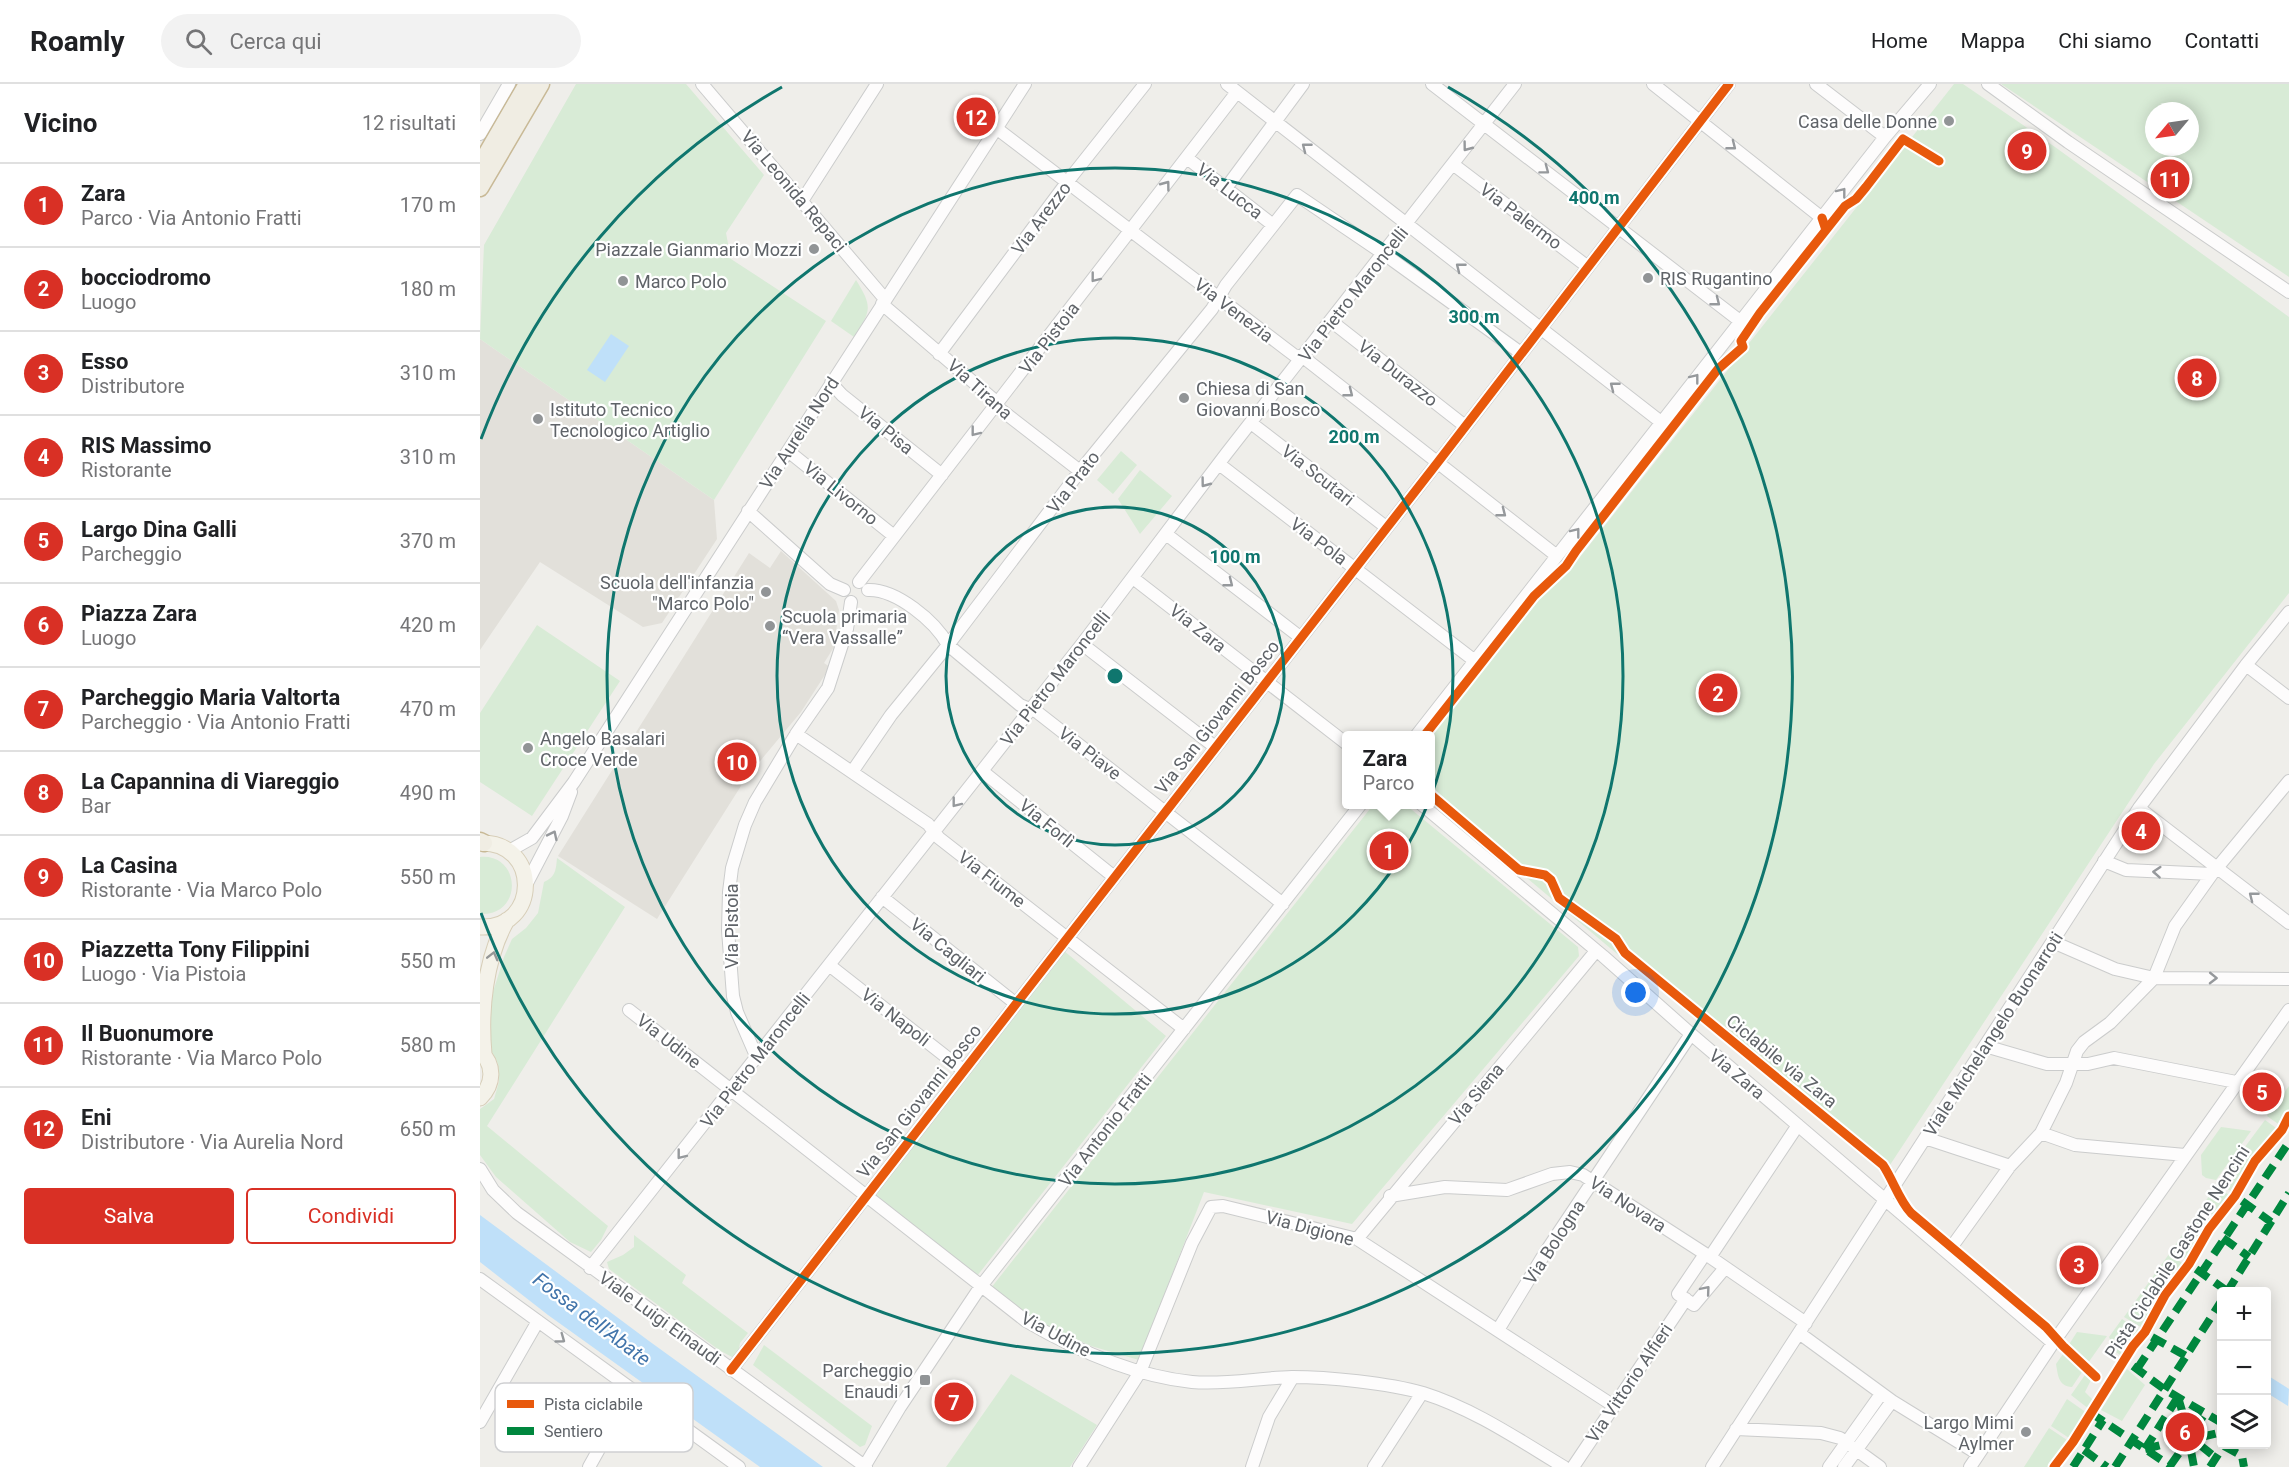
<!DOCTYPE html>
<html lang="it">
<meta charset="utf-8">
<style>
:root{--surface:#fff;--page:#f2f2f2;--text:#202124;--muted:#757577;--line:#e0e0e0;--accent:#d93025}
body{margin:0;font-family:Roboto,sans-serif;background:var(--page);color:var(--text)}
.controls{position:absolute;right:18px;bottom:18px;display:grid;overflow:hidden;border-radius:6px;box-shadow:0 3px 15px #0003}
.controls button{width:54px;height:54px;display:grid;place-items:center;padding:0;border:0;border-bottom:2px solid var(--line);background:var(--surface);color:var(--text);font:30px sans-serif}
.compass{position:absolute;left:1665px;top:18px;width:54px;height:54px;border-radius:50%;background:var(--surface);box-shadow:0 3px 15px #0003;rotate:241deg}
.you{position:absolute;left:1156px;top:909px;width:21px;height:21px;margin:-15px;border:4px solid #fff;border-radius:50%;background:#1a73e8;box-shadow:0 0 0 9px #1a73e833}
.badge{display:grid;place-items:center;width:39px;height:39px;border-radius:50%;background:var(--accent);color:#fff;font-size:20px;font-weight:700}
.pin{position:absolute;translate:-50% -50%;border:3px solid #fff;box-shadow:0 2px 6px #0006}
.popup{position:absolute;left:862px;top:647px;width:93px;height:78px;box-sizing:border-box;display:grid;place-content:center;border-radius:6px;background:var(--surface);filter:drop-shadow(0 2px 4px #0005);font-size:20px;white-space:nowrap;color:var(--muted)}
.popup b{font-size:22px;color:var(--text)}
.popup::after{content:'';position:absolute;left:50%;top:100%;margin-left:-12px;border:12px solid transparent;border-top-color:var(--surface)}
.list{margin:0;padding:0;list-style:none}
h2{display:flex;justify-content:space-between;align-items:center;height:78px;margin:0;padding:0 24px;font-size:26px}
h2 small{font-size:20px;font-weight:400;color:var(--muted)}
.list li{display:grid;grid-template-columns:39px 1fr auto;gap:18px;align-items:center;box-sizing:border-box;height:84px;padding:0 24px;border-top:2px solid var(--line)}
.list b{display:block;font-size:22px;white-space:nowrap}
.list p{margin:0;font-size:20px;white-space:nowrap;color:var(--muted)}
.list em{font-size:20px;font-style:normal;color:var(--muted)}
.actions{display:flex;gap:12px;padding:18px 24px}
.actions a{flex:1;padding:14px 0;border:2px solid var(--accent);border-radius:6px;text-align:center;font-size:21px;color:var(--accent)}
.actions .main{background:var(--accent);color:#fff}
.icon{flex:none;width:33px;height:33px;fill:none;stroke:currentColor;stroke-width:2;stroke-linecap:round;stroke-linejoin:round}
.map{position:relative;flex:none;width:1809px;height:1383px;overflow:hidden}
header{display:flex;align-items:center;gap:36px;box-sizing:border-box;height:84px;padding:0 30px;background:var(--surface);border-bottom:2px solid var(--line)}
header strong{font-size:28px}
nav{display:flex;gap:33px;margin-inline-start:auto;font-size:21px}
.search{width:420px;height:54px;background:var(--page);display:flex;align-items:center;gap:15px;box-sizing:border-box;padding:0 21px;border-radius:33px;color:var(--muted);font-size:22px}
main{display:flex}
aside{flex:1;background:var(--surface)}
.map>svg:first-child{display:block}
.education{fill:#e2e0da}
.green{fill:#d8ebd6;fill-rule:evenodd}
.water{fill:#bfe0f9}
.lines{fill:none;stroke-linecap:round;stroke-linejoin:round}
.minor-casing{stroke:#cbcccc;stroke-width:14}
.major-casing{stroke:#d7ceb8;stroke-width:17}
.highway-casing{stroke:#c8b996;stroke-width:19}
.minor{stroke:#fdfcfc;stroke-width:12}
.major{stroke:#f4f2e9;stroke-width:15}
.highway{stroke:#f0ede3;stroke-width:16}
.quiet{stroke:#00873e;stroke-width:8;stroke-dasharray:15 8;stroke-linecap:butt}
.cycleway-casing{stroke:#fff;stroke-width:13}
.cycleway{stroke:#e8590c;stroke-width:9}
.oneway{stroke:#96999c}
.oneway2{stroke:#939595}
.ring{fill:none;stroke:#0f766e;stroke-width:3}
.poi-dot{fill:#919496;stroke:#fff;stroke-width:2}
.labels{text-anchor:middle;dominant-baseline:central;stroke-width:4.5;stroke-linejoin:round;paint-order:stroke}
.poi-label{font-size:18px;fill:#5f6368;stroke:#fff;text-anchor:start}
.street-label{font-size:18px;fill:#5f6368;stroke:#fff}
.water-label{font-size:20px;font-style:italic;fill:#4174aa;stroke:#fff}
.key{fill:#fff;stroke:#cfd0d2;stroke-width:1.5}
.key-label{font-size:16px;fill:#5f6368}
.centre{fill:#0f766e;stroke:#fff;stroke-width:3}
.ring-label{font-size:18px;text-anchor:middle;font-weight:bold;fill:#0f766e;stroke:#fff;stroke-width:4.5;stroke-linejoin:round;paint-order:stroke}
</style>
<header>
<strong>Roamly</strong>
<div class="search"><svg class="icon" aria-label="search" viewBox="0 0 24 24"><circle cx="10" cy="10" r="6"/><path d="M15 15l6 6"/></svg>Cerca qui</div>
<nav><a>Home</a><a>Mappa</a><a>Chi siamo</a><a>Contatti</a></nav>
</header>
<main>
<aside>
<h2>Vicino<small>12 risultati</small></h2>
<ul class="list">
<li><span class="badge">1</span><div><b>Zara</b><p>Parco · Via Antonio Fratti</p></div><em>170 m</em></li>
<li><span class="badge">2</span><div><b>bocciodromo</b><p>Luogo</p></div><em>180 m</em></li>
<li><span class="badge">3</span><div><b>Esso</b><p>Distributore</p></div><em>310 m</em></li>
<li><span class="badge">4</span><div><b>RIS Massimo</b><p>Ristorante</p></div><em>310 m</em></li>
<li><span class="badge">5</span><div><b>Largo Dina Galli</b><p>Parcheggio</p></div><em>370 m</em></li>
<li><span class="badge">6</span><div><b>Piazza Zara</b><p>Luogo</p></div><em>420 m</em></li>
<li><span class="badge">7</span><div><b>Parcheggio Maria Valtorta</b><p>Parcheggio · Via Antonio Fratti</p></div><em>470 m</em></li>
<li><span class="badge">8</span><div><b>La Capannina di Viareggio</b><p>Bar</p></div><em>490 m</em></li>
<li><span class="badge">9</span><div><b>La Casina</b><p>Ristorante · Via Marco Polo</p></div><em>550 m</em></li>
<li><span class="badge">10</span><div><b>Piazzetta Tony Filippini</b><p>Luogo · Via Pistoia</p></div><em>550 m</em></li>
<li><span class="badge">11</span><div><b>Il Buonumore</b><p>Ristorante · Via Marco Polo</p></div><em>580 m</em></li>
<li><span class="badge">12</span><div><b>Eni</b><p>Distributore · Via Aurelia Nord</p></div><em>650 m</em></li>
</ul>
<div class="actions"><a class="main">Salva</a><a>Condividi</a></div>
</aside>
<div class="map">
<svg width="1809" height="1383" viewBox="0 0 1809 1383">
<rect width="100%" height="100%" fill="#efeeea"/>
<path class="education" d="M0,255L234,416L237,455L182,539L163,543L60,478L0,566Z
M301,467L356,517L359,526L354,563L344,579L350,583L321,628L266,694L177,835L78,772L269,469L290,484Z"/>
<path class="green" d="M96,0H206L284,91L246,149L251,175L346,237L234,416L0,255L4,161Z
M1474,0H1483L1575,63L1809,233V509L1674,680L1404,1090L1130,864L951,713V652L946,651L1057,513L1096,478Z
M1521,0H1809V193ZM1674,27H1710V63H1674Z
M376,196C393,223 391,227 374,253L351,237Z
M641,367L657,381L633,410L617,396Z
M660,386L692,412L660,450L638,415Z
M57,541L140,597L52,732L0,698V629Z
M893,721H926L1098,863L1099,872L872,1140L724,1108L659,1276L611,1262L556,1237L511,1204Z
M0,773C41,769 44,832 0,830Z
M77,774L145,823L7,1042L128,1142L121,1156L111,1168L90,1158L16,1093L0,1071V1025L14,1015L19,998L18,980L11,966L7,944V927L24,873L32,855L46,844L58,829L64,798C76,793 76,785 77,774Z
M583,866L686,952L497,1192L395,1111Z
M1809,1002V1027L1801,1042L1787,1032Z
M1785,1036L1799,1046L1773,1076L1754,1109L1738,1099Z
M1741,1043L1771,1047L1736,1096L1726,1094L1722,1091L1721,1071Z
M1736,1102L1752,1113L1729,1141L1709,1177L1691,1167Z
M154,1151L206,1191L202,1199L268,1249L260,1259L258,1271L252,1273L239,1266L129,1185L127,1178L143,1171L154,1163Z
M1689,1170L1705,1181L1682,1210L1664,1245L1644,1233Z
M1642,1235L1662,1248L1643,1273L1636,1268L1629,1253Z
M1597,1248L1627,1252L1608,1279L1588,1262Z
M284,1261L392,1342L385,1361L380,1363L273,1281Z
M1585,1267L1604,1285L1592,1303C1578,1302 1578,1291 1576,1280Z
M1647,1285L1665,1301L1642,1337L1621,1326Z
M1607,1288L1612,1294L1605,1308L1614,1317L1609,1325L1591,1311Z
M531,1290L617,1341L590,1383H466Z
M1587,1315L1607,1329L1592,1356L1571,1342Z
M1569,1344L1590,1358L1571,1383H1544Z"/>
<path class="water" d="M131,250L149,262L125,298L107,286Z
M0,1131L169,1257L343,1383H280L68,1231L0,1178Z
M1787,1291L1809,1305L1808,1322L1787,1309Z"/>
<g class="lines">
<defs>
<path id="minor" d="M222,0L405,215
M747,0L1181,338
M952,0L1260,237
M1173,0L1342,134
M1336,0L1405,53
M1508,0L1588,58L1809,208
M516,44L806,265L814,271L823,273L1077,472
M0,50L29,0
M707,74L793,141
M974,81L1108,183
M746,104L823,0
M322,117L397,0
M402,220L513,315L516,322L600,387
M851,237L985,342
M459,270L588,97L665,0
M351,299L362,311L462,391
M771,339L906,443
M308,367L414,452
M739,380L995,577
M268,427L350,500L364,506
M686,450L820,553
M653,494L867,660
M379,498L757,8
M388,506C416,505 455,537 468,561L540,621L557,628L803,820
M602,560L735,663
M1766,581L1809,614
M316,650L448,740L459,754L704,945
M936,652L1405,53L1450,0
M502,687L633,792
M372,688L411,631L468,561L600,387L732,225L746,201L817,111L904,170L1041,269
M941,720L1123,872L1211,950L1573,1259
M1659,724L1809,839
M29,767L52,754L94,698L545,0
M1624,777L1646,786L1732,790
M46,801L82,732L91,708
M402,813L535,919
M1573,858L1635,885L1674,894L1809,895
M349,881L483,986
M149,926L546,1237C596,1266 653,1292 712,1298C745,1301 778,1294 812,1293C848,1293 908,1299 943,1309C994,1325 1039,1356 1084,1383
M1505,962L1567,980H1608L1634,974L1756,998
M277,974L257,928L253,912L248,846L249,808L252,784L265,741L275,718L316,650L348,604L367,545L371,518
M1561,1049L1595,1061L1705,1071
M1445,1054L1530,1082
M0,1085L13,1106L37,1129L386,1383
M910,1112L965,1103L1027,1106L1072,1090L1090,1088L1103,1091L1230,1173L1326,1239
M877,1155L1116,867
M1468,1168L1530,1082L1561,1049L1586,999L1597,967L1604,958L1630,939L1674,894L1695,842L1732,790L1809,697
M1225,1170L1198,1210L1214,1221L1245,1184
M1230,1173L1318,1041
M110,1184L602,560L746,370L1035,0
M0,1195L259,1383
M1018,1246L1065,1169L1211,950
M1319,1249L1412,1317L1498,1370
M251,1286L958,378L1249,0
M0,1338L58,1237
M1256,1345L1341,1349L1360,1354L1400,1383
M109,1383L152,1306
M384,1383L420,1323L501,1202L881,720
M599,1383L660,1288L712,1159L731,1123L743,1122L877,1155L1134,1322
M772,1383L789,1333L813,1293
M894,1383L942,1309
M1093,1383L1206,1215
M1232,1383L1659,724L1766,581L1809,528
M1349,1383L1401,1310
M1364,1383L1412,1317
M1490,1383L1573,1259L1809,926"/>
<path id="major" d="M0,759C61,757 60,846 0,843
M0,967C15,981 14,1000 0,1014
M4,970C0,927 5,875 27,836"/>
<path id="highway" d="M0,81L47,0
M0,104L61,0
M0,757L4,759"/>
</defs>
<use href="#minor" class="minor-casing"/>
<use href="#major" class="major-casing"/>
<use href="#highway" class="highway-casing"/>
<use href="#minor" class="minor"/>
<use href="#major" class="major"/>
<use href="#highway" class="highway"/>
<path class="quiet" d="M1762,1117L1791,1138
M1743,1154L1769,1173
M1716,1185L1747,1207
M1747,1208L1809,1109
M1672,1253L1706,1272
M1653,1282L1684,1305L1742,1339
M1657,1285L1809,1058
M1698,1313L1707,1344
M1611,1329L1692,1383
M1682,1339L1699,1349
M1715,1345L1725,1329
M1721,1353L1742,1348
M1720,1361L1736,1374
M1744,1362L1762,1372L1764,1383
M1665,1365L1698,1313
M1665,1365L1697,1357
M1604,1366L1627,1383
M1711,1367L1714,1383
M1690,1382L1702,1365
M1593,1383L1623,1336
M1635,1383L1742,1216
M1730,1383L1745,1360"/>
<defs>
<path id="cycleway" d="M1342,134L1346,146L1365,122L1376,115L1386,103L1423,55L1459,77
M944,652L1054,512L1086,482L1096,467L1238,285L1263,263L1261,257L1280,229L1346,146
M951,711L1039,786L1065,791L1071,796L1079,814L1136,855L1145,869L1403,1081C1413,1096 1419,1116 1431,1129L1566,1243L1583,1262L1616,1293
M251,1286L958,378L1249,0
M1574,1383L1593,1358L1653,1262L1665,1248L1685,1211L1709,1180L1729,1145L1755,1112L1775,1077L1802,1046L1809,1032"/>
</defs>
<use href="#cycleway" class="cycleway-casing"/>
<use href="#cycleway" class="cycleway"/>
</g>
<defs><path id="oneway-chevron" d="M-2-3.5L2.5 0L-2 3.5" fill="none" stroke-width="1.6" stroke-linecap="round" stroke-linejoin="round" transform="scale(1.5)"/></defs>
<g class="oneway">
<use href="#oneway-chevron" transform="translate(1252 62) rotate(38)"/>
<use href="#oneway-chevron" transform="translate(826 63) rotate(-142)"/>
<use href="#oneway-chevron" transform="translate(987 63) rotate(127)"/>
<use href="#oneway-chevron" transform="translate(1065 86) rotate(37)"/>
<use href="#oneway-chevron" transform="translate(686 101) rotate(-53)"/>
<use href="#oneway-chevron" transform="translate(1362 108) rotate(-52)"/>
<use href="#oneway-chevron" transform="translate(980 183) rotate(-142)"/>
<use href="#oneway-chevron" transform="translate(615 194) rotate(128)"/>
<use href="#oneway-chevron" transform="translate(1236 218) rotate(38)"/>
<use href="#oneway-chevron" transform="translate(1215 294) rotate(-52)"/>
<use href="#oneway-chevron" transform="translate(1134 302) rotate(-142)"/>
<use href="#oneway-chevron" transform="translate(869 309) rotate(38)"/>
<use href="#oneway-chevron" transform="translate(495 348) rotate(128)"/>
<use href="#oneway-chevron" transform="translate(725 399) rotate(127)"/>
<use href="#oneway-chevron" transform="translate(1022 429) rotate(38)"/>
<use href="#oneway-chevron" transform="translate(1096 448) rotate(-52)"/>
<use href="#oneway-chevron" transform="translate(749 499) rotate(38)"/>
<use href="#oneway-chevron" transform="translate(476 719) rotate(128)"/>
<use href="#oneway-chevron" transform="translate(73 751) rotate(-64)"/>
<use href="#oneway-chevron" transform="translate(1677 788) rotate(-176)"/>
<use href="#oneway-chevron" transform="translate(1773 812) rotate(-142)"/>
<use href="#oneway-chevron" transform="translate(1733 894) rotate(1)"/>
<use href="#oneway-chevron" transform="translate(201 1071) rotate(128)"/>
<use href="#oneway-chevron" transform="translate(1226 1206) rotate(-50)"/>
<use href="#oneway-chevron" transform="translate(81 1255) rotate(36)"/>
</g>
<use class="oneway2" href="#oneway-chevron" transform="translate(13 872) rotate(-76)"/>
<g class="ring">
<circle cx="635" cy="592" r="169"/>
<circle cx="635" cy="592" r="338"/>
<circle cx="635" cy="592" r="508"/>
<path d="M1 355A677 677 0 0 1 302 3M968 3A677 677 0 1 1 1 829"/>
</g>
<g class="poi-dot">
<circle cx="1469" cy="37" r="6"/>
<circle cx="334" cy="165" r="6"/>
<circle cx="1168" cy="194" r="6"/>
<circle cx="143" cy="197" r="6"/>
<circle cx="704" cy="314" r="6"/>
<circle cx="58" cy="335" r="6"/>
<circle cx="286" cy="508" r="6"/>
<circle cx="290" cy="542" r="6"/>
<circle cx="48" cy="664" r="6"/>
<rect x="439" y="1290" width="12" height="12" rx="3"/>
<circle cx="1546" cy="1348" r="6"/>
</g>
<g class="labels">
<g class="poi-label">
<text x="1457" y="37" text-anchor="end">Casa delle Donne</text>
<text x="322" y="165" text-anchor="end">Piazzale Gianmario Mozzi</text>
<text x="1180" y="194">RIS Rugantino</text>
<text x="155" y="197">Marco Polo</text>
<text x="716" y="304">Chiesa di San<tspan x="716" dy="21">Giovanni Bosco</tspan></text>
<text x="70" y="325">Istituto Tecnico<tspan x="70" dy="21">Tecnologico Artiglio</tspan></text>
<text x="274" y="498" text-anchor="end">Scuola dell'infanzia<tspan x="274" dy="21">"Marco Polo"</tspan></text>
<text x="302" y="532">Scuola primaria<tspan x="302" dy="21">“Vera Vassalle”</tspan></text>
<text x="60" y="654">Angelo Basalari<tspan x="60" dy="21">Croce Verde</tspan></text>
<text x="433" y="1286" text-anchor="end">Parcheggio<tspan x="433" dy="21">Enaudi 1</tspan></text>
<text x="1534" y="1338" text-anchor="end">Largo Mimi<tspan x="1534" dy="21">Aylmer</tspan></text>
</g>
<g class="street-label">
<text transform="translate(314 107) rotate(50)">Via Leonida Repaci</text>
<text transform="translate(750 107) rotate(38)">Via Lucca</text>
<text transform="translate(1041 132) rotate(37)">Via Palermo</text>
<text transform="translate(561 134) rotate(-53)">Via Arezzo</text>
<text transform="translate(873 210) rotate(-52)">Via Pietro Maroncelli</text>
<text transform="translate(754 226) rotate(37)">Via Venezia</text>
<text transform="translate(569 254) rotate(-52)">Via Pistoia</text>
<text transform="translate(918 289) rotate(38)">Via Durazzo</text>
<text transform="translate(500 305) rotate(42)">Via Tirana</text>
<text transform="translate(406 346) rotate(39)">Via Pisa</text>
<text transform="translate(319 349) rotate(-57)">Via Aurelia Nord</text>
<text transform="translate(838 391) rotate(38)">Via Scutari</text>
<text transform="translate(593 398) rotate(-52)">Via Prato</text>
<text transform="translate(361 409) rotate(39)">Via Livorno</text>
<text transform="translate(839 457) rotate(37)">Via Pola</text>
<text transform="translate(718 544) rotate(38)">Via Zara</text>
<text transform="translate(575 594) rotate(-52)">Via Pietro Maroncelli</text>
<text transform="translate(737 633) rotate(-52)">Via San Giovanni Bosco</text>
<text transform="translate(610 669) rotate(38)">Via Piave</text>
<text transform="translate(567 739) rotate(39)">Via Forlì</text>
<text transform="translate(512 795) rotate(38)">Via Fiume</text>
<text transform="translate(251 842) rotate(-90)">Via Pistoia</text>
<text transform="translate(468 866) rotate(39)">Via Cagliari</text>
<text transform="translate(416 933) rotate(38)">Via Napoli</text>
<text transform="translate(1513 950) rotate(-57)">Viale Michelangelo Buonarroti</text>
<text transform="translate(189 957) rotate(38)">Via Udine</text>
<text transform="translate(275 976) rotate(-52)">Via Pietro Maroncelli</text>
<text transform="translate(1302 977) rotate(39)">Ciclabile via Zara</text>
<text transform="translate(1257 990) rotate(40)">Via Zara</text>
<text transform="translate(996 1010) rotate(-50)">Via Siena</text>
<text transform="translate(439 1017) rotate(-52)">Via San Giovanni Bosco</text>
<text transform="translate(625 1046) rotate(-52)">Via Antonio Fratti</text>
<text transform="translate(1148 1120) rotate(33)">Via Novara</text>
<text transform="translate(830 1144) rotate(15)">Via Digione</text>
<text transform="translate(1074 1158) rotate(-57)">Via Bologna</text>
<text transform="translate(1697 1168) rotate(-57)">Pista Ciclabile Gastone Nencini</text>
<text transform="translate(180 1234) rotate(36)">Viale Luigi Einaudi</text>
<text transform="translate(576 1250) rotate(28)">Via Udine</text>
<text transform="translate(1149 1299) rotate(-56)">Via Vittorio Alfieri</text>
</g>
<g class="water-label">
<text transform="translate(112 1235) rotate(37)">Fossa dell'Abate</text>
</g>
</g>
<rect x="15" y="1299" width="198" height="69" rx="9" class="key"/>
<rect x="27" y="1316" width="27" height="8" fill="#e8590c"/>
<rect x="27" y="1343" width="27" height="8" fill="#00873e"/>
<g class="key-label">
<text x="64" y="1326">Pista ciclabile</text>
<text x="64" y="1353">Sentiero</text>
</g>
<circle cx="635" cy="592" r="9" class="centre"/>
<g class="ring-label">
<text x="1114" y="120">400 m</text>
<text x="994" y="239">300 m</text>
<text x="874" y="359">200 m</text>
<text x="755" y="479">100 m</text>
</g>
</svg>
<div class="controls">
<button>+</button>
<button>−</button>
<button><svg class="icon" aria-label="layers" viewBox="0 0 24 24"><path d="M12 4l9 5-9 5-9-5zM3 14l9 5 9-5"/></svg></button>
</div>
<svg class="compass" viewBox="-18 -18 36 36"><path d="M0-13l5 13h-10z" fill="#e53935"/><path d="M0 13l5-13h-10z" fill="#757577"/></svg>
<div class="you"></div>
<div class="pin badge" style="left:909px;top:767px">1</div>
<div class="popup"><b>Zara</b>Parco</div>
<div class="pin badge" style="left:1238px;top:609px">2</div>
<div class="pin badge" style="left:1599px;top:1181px">3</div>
<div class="pin badge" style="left:1661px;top:747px">4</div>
<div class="pin badge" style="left:1782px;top:1008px">5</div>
<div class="pin badge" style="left:1705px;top:1348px">6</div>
<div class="pin badge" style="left:474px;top:1318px">7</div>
<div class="pin badge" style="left:1717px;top:294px">8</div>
<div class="pin badge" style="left:1547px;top:67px">9</div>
<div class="pin badge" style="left:257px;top:678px">10</div>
<div class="pin badge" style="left:1690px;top:95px">11</div>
<div class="pin badge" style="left:496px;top:33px">12</div>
</div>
</main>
